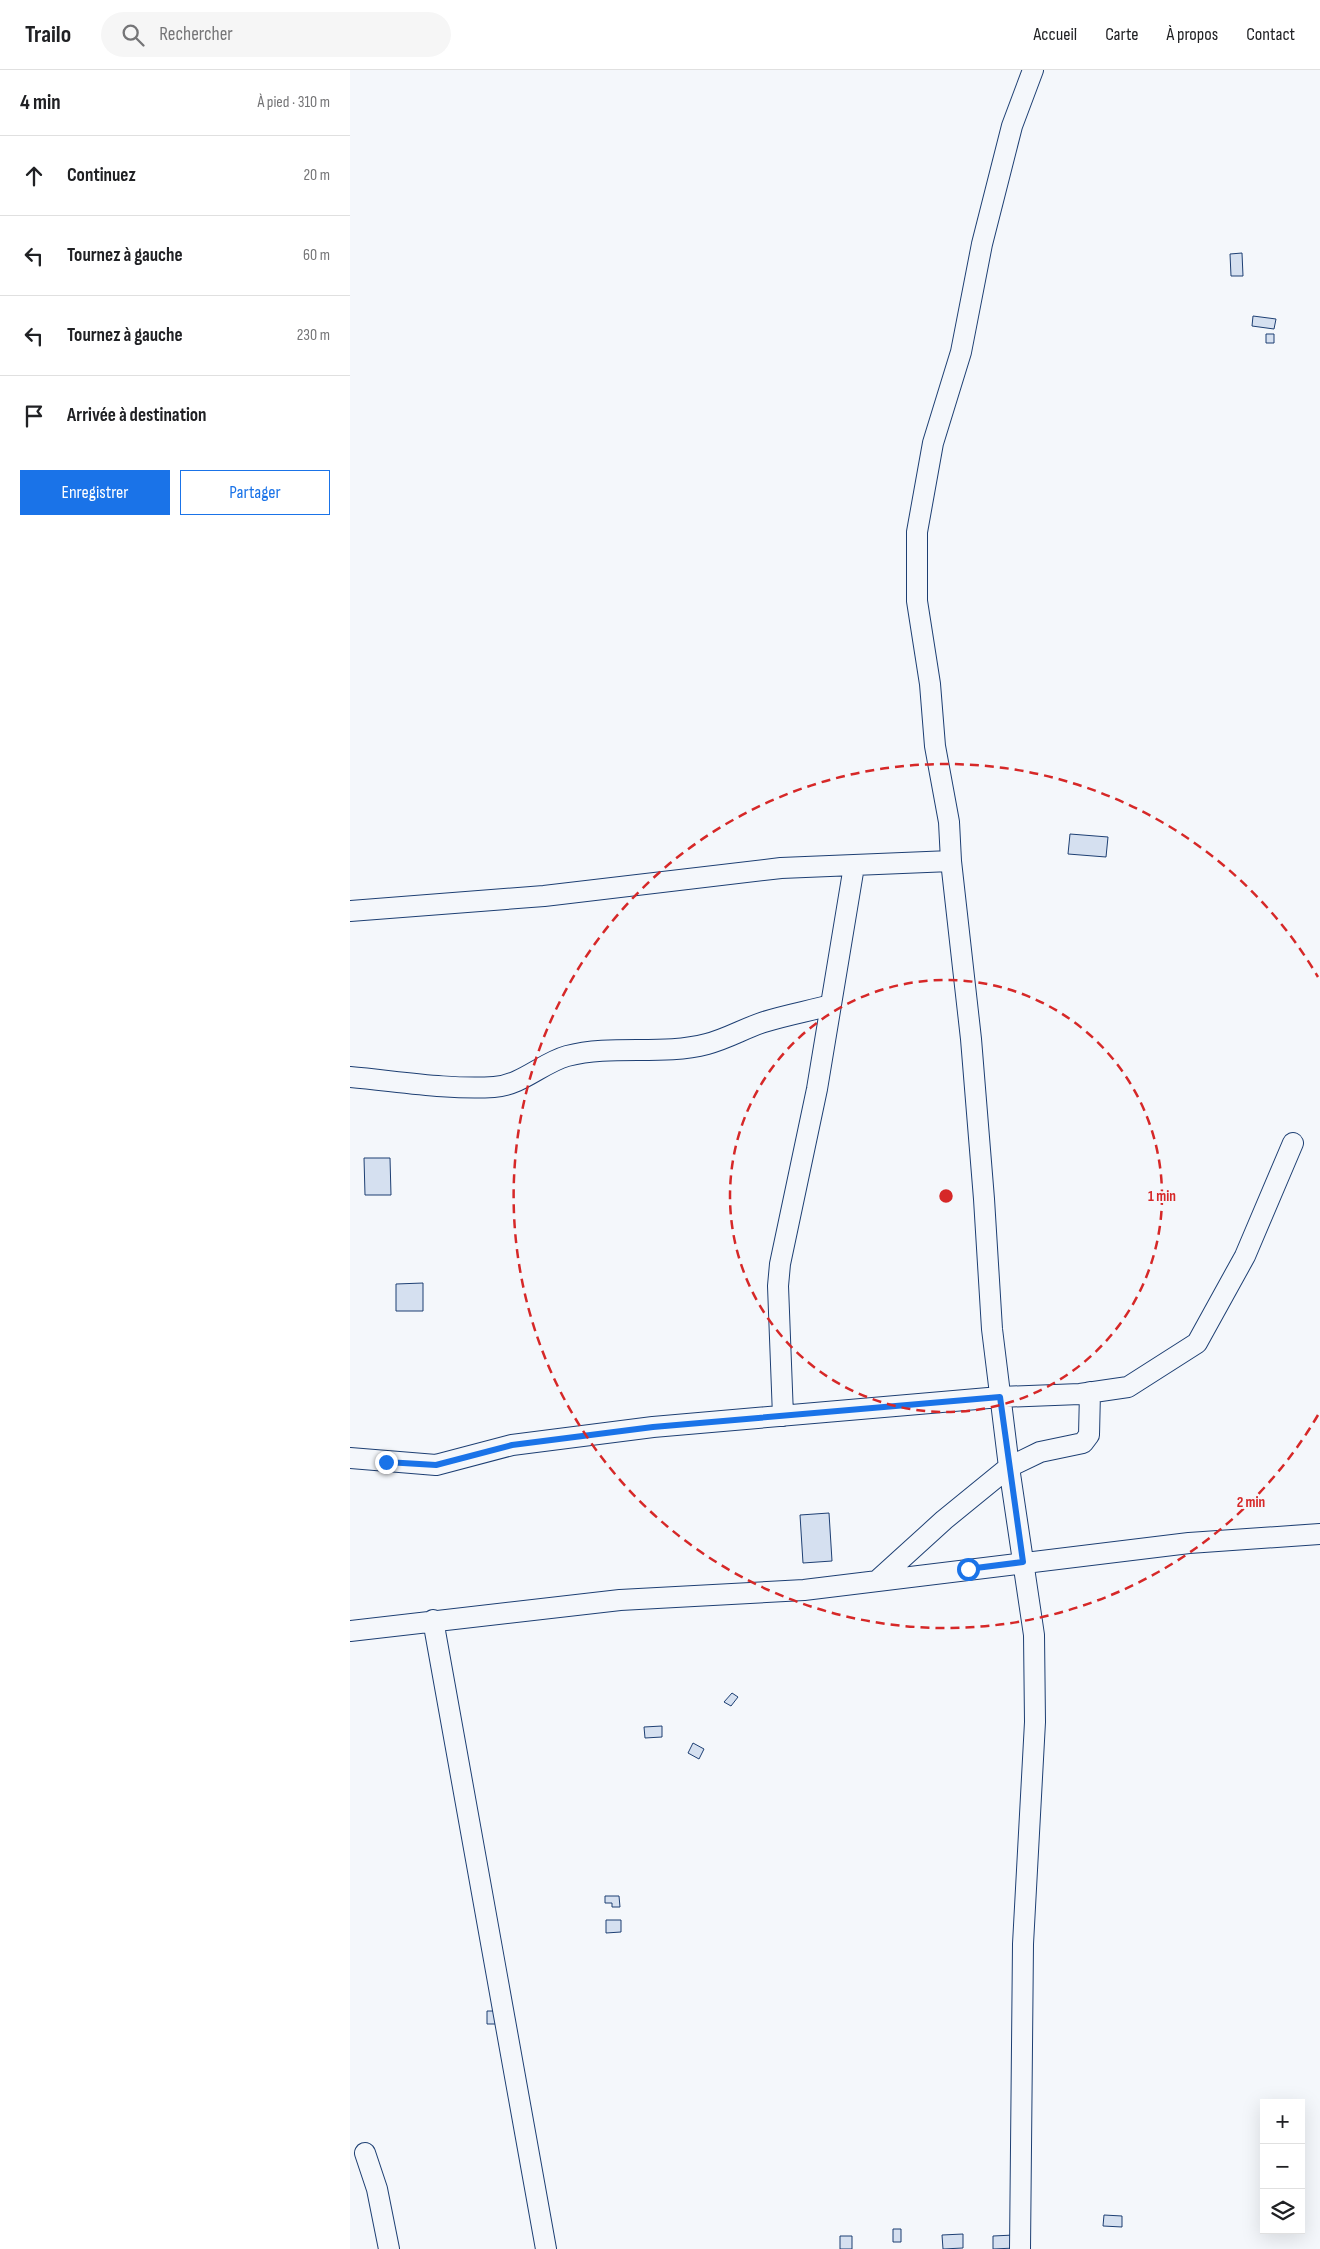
<!DOCTYPE html>
<html lang="fr">
<meta charset="utf-8">
<style>
:root{--surface:#fff;--page:#f6f6f6;--text:#202124;--muted:#757577;--line:#e0e0e0;--accent:#1a73e8}
body{margin:0;font-family:"Sofia Sans Condensed",sans-serif;background:var(--page);color:var(--text)}
.controls{position:absolute;right:15px;bottom:15px;display:grid;overflow:hidden;border-radius:0px;box-shadow:0 5px 20px #0002}
.controls button{width:45px;height:45px;display:grid;place-items:center;padding:0;border:0;border-bottom:1px solid var(--line);background:var(--surface);color:var(--text);font:25px sans-serif}
.stop{position:absolute;width:15px;height:15px;margin:-11px;border:4px solid #1a73e8;border-radius:50%;background:#fff}
.stop.end{background:#1a73e8;border-color:#fff;box-shadow:0 1px 5px #0008}
.list{margin:0;padding:0;list-style:none}
h2{display:flex;justify-content:space-between;align-items:center;height:65px;margin:0;padding:0 20px;font-size:21px}
h2 small{font-size:16px;font-weight:400;color:var(--muted)}
.list li{display:grid;grid-template-columns:32px 1fr auto;gap:15px;align-items:center;box-sizing:border-box;height:80px;padding:0 20px;border-top:1px solid var(--line)}
.list b{display:block;font-size:19px;white-space:nowrap}
.list em{font-size:16px;font-style:normal;color:var(--muted)}
.actions{display:flex;gap:10px;padding:15px 20px}
.actions a{flex:1;padding:11px 0;border:1px solid var(--accent);border-radius:0px;text-align:center;font-size:18px;color:var(--accent)}
.actions .main{background:var(--accent);color:#fff}
.icon{flex:none;width:28px;height:28px;fill:none;stroke:currentColor;stroke-width:2;stroke-linecap:round;stroke-linejoin:round}
.map{position:relative;flex:none;width:970px;height:2179px;overflow:hidden}
header{display:flex;align-items:center;gap:30px;box-sizing:border-box;height:70px;padding:0 25px;background:var(--surface);border-bottom:1px solid var(--line)}
header strong{font-size:24px}
nav{display:flex;gap:28px;margin-inline-start:auto;font-size:18px}
.search{width:350px;height:45px;background:var(--page);display:flex;align-items:center;gap:12px;box-sizing:border-box;padding:0 18px;border-radius:28px;color:var(--muted);font-size:19px}
main{display:flex}
aside{flex:1;background:var(--surface)}
.map>svg:first-child{display:block}
.building{fill:#d5e0f0;stroke:#1d3f73}
.lines{fill:none;stroke-linecap:round;stroke-linejoin:round}
.minor-casing{stroke:#1d3f73;stroke-width:22}
.minor{stroke:#f4f7fb;stroke-width:20}
.route{stroke:#1a73e8;stroke-width:6}
.ring{fill:none;stroke:#d62828;stroke-width:2.5;stroke-dasharray:9 6}
.centre{fill:#d62828;stroke:#f4f7fb;stroke-width:2.5}
.ring-label{font-size:15px;text-anchor:middle;font-weight:bold;fill:#d62828;stroke:#f4f7fb;stroke-width:4;stroke-linejoin:round;paint-order:stroke}
</style>
<header>
<strong>Trailo</strong>
<div class="search"><svg class="icon" aria-label="search" viewBox="0 0 24 24"><circle cx="10" cy="10" r="6"/><path d="M15 15l6 6"/></svg>Rechercher</div>
<nav><a>Accueil</a><a>Carte</a><a>À propos</a><a>Contact</a></nav>
</header>
<main>
<aside>
<h2>4 min<small>À pied · 310 m</small></h2>
<ul class="list">
<li><svg class="icon" aria-label="ahead" viewBox="0 0 24 24"><path d="M12 20V5M6 11l6-6 6 6"/></svg><div><b>Continuez</b></div><em>20 m</em></li>
<li><svg class="icon" aria-label="left" viewBox="0 0 24 24"><path d="M17 20v-9H6M10 6l-5 5 5 5"/></svg><div><b>Tournez à gauche</b></div><em>60 m</em></li>
<li><svg class="icon" aria-label="left" viewBox="0 0 24 24"><path d="M17 20v-9H6M10 6l-5 5 5 5"/></svg><div><b>Tournez à gauche</b></div><em>230 m</em></li>
<li><svg class="icon" aria-label="arrive" viewBox="0 0 24 24"><path d="M6 21V4h12l-3 4 3 4H6"/></svg><div><b>Arrivée à destination</b></div></li>
</ul>
<div class="actions"><a class="main">Enregistrer</a><a>Partager</a></div>
</aside>
<div class="map">
<svg width="970" height="2179" viewBox="0 0 970 2179">
<rect width="100%" height="100%" fill="#f4f7fb"/>
<path class="building" d="M892,183L893,206H881L880,184Z
M903,246L926,249L924,259L902,256Z
M916,264H924V273H916Z
M720,764L758,767L756,787L718,784Z
M14,1088H40L41,1125H15Z
M73,1213V1241H46V1214Z
M479,1443L482,1491L453,1493L450,1445Z
M382,1623L388,1627L381,1636L374,1632Z
M312,1656V1667L295,1668L294,1657Z
M343,1673L354,1679L349,1689L338,1683Z
M255,1826H269L270,1837H262V1833H255Z
M256,1850H271V1862L256,1863Z
M137,1941H148L149,1954H137Z
M754,2145L772,2146V2157L753,2156Z
M543,2159H551V2172H543Z
M613,2164V2178L593,2179L592,2165Z
M664,2165L665,2178L643,2179V2166Z
M490,2166H502V2179H490Z"/>
<g class="lines">
<defs>
<path id="minor" d="M0,841L194,826L431,798L601,791
M0,1007C46,1011 98,1020 144,1017C172,1015 192,993 217,986C263,974 312,986 357,974C377,969 395,958 414,952C436,945 459,941 481,935
M433,1346L428,1216L430,1194L467,1019L504,796
M0,1388L86,1395L162,1375L303,1357L650,1327L730,1324L778,1317L847,1273L895,1186L943,1073
M528,1510L594,1450L659,1397L690,1382L733,1373L739,1365L740,1322
M83,1550L196,2179
M0,1561L270,1530L454,1520L839,1473L970,1464
M15,2083L27,2119L39,2179
M670,2179L673,1874L685,1652L684,1565L659,1397L642,1259L634,1129L621,969L601,791L599,752L585,676L580,614L567,531V462L583,373L611,282L632,174L662,56L683,0"/>
</defs>
<use href="#minor" class="minor-casing"/>
<use href="#minor" class="minor"/>
</g>
<g class="lines">
<path class="route" d="M36,1392L86,1395L162,1375L303,1357L650,1327L673,1492L618,1499"/>
</g>
<g class="ring">
<circle cx="596" cy="1126" r="216"/>
<path d="M968 1345A432 432 0 1 1 968 907"/>
</g>
<circle cx="596" cy="1126" r="8" class="centre"/>
<g class="ring-label">
<text x="812" y="1131">1 min</text>
<text x="901" y="1437">2 min</text>
</g>
</svg>
<div class="controls">
<button>+</button>
<button>−</button>
<button><svg class="icon" aria-label="layers" viewBox="0 0 24 24"><path d="M12 4l9 5-9 5-9-5zM3 14l9 5 9-5"/></svg></button>
</div>
<div class="stop" style="left:618px;top:1499px"></div>
<div class="stop end" style="left:36px;top:1392px"></div>
</div>
</main>
